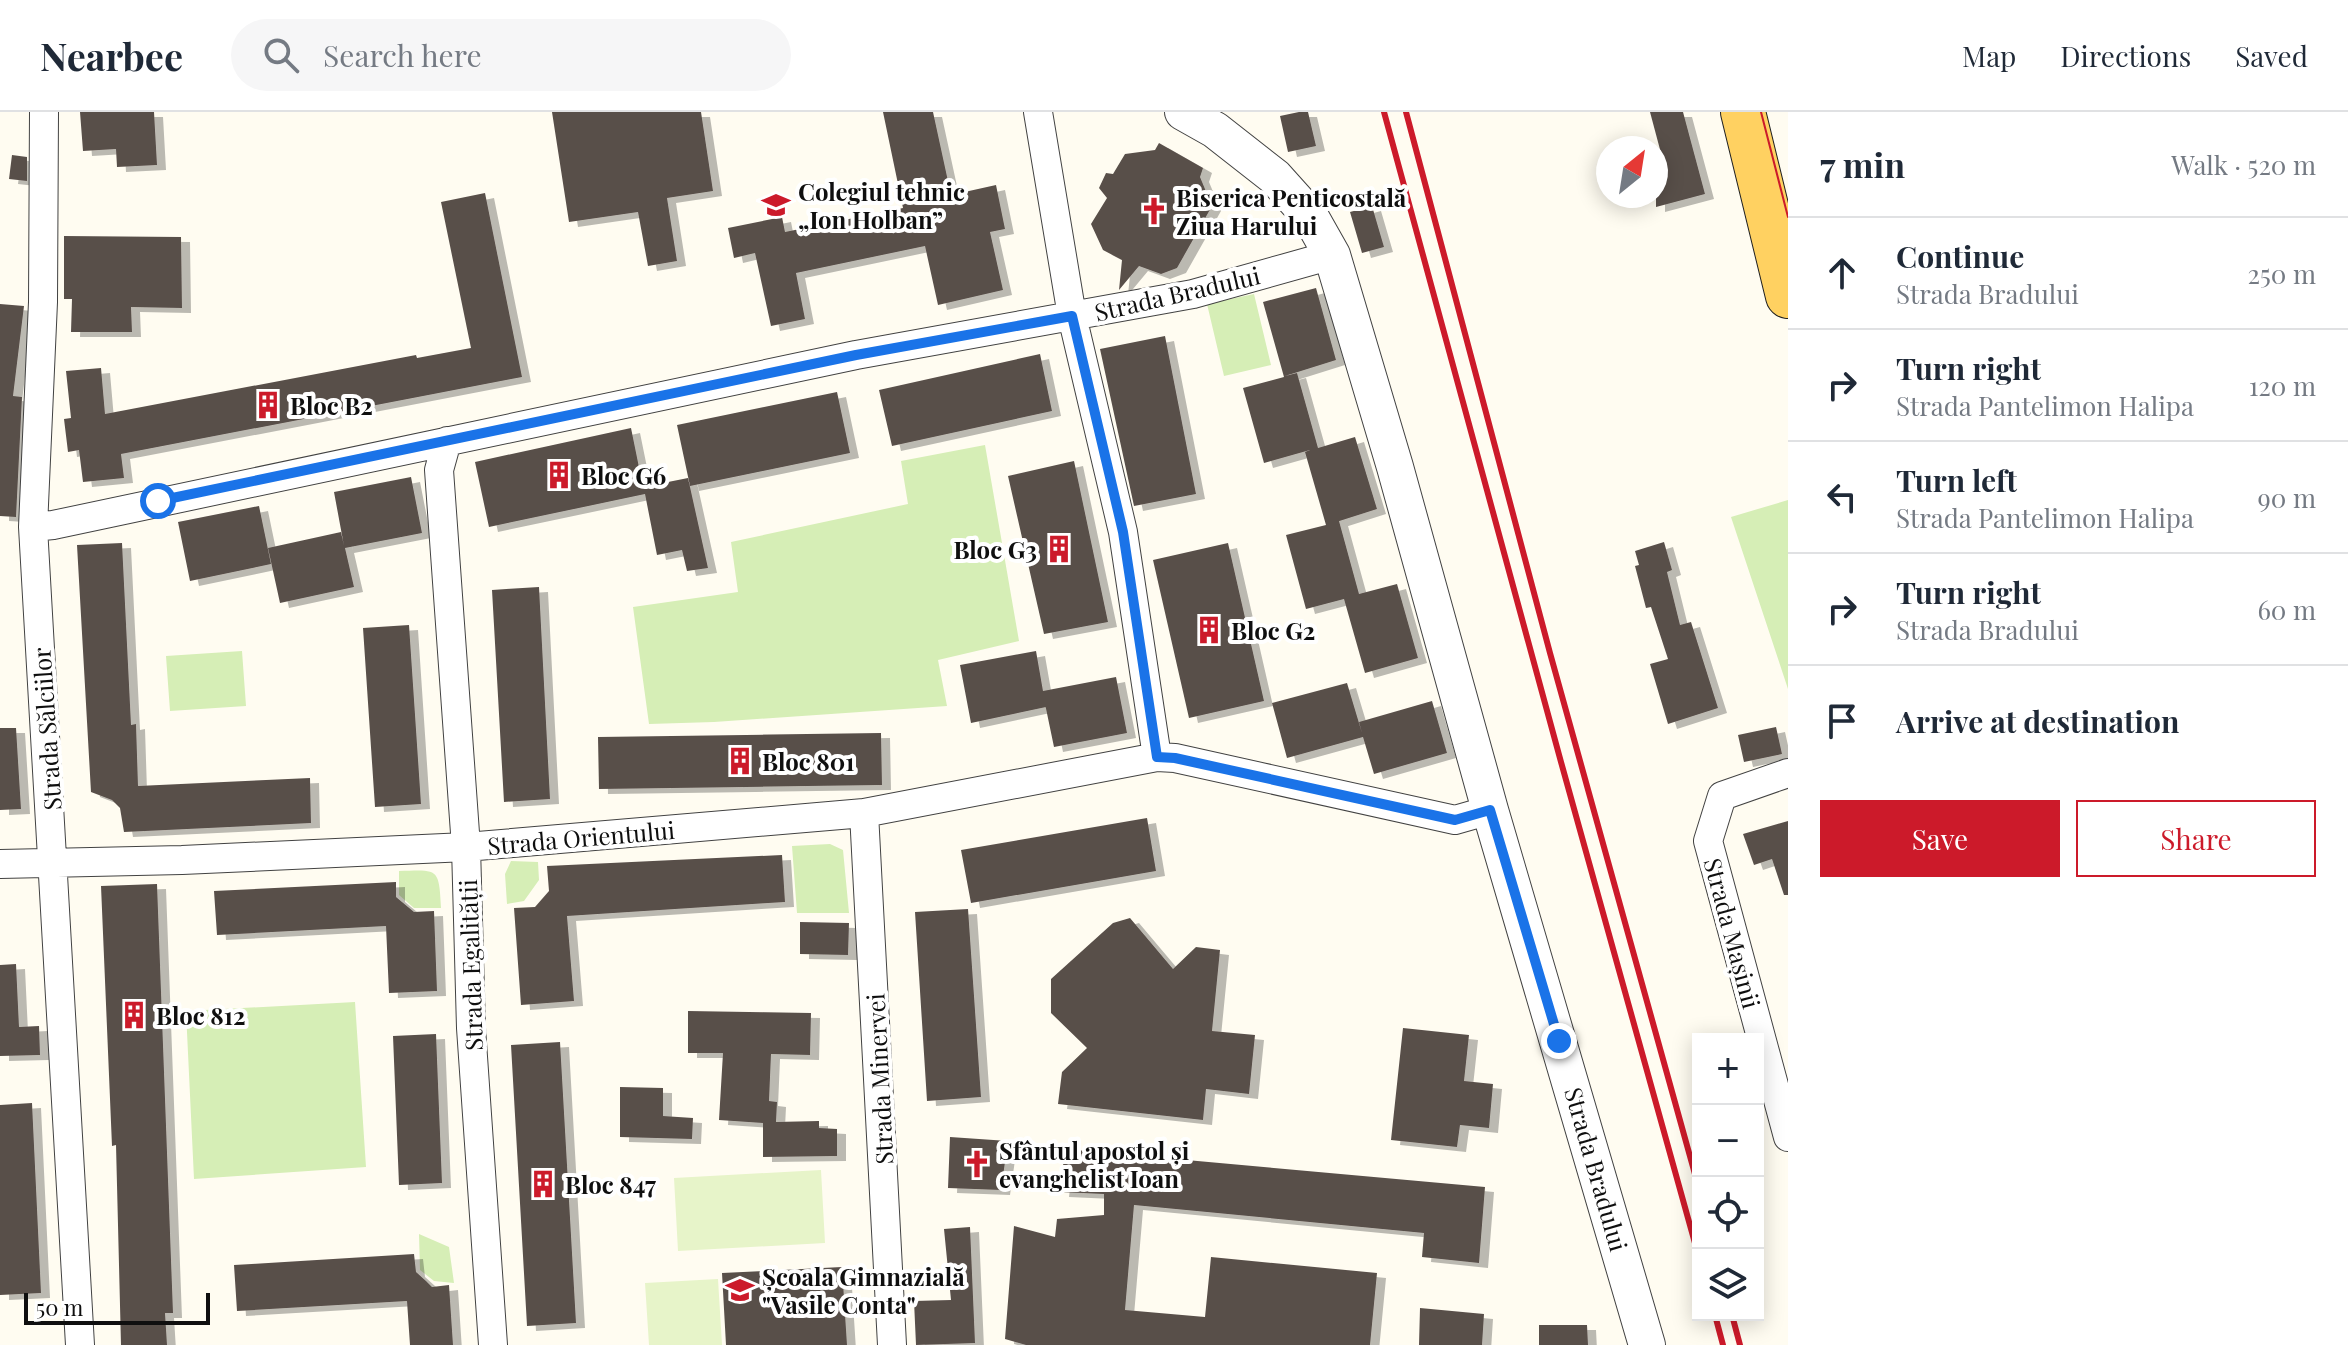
<!DOCTYPE html>
<meta charset="utf-8">
<style>
:root{--surface:#fff;--page:#f6f6f7;--text:#1f2937;--muted:#747a83;--line:#e0e1e3;--accent:#cc1a2a}
body{margin:0;font-family:"Playfair Display",serif;background:var(--page);color:var(--text)}
.controls{position:absolute;right:24px;bottom:24px;display:grid;overflow:hidden;border-radius:0px;box-shadow:0 4px 20px #0003}
.controls button{width:72px;height:72px;display:grid;place-items:center;padding:0;border:0;border-bottom:2px solid var(--line);background:var(--surface);color:var(--text);font:40px sans-serif}
.compass{position:absolute;left:1596px;top:24px;width:72px;height:72px;border-radius:50%;background:var(--surface);box-shadow:0 4px 20px #0003;rotate:30deg}
.scale{position:absolute;left:24px;bottom:20px;width:186px;box-sizing:border-box;padding-left:8px;border:4px solid #0f0f0f;border-top:0;font-size:22px;line-height:28px;white-space:nowrap;color:#0f0f0f;-webkit-text-stroke:6px #fff;paint-order:stroke}
.stop{position:absolute;width:24px;height:24px;margin:-18px;border:6px solid #1a73e8;border-radius:50%;background:#fff}
.stop.end{background:#1a73e8;border-color:#fff;box-shadow:0 2px 8px #0008}
.list{margin:0;padding:0;list-style:none}
h2{display:flex;justify-content:space-between;align-items:center;height:104px;margin:0;padding:0 32px;font-size:34px}
h2 small{font-size:26px;font-weight:400;color:var(--muted)}
.list li{display:grid;grid-template-columns:52px 1fr auto;gap:24px;align-items:center;box-sizing:border-box;height:112px;padding:0 32px;border-top:2px solid var(--line)}
.list b{display:block;font-size:30px;white-space:nowrap}
.list p{margin:0;font-size:26px;white-space:nowrap;color:var(--muted)}
.list em{font-size:26px;font-style:normal;color:var(--muted)}
.actions{display:flex;gap:16px;padding:24px 32px}
.actions a{flex:1;padding:18px 0;border:2px solid var(--accent);border-radius:0px;text-align:center;font-size:28px;color:var(--accent)}
.actions .main{background:var(--accent);color:#fff}
.icon{flex:none;width:44px;height:44px;fill:none;stroke:currentColor;stroke-width:2;stroke-linecap:round;stroke-linejoin:round}
.map{position:relative;flex:none;width:1788px;height:1233px;overflow:hidden}
header{display:flex;align-items:center;gap:48px;box-sizing:border-box;height:112px;padding:0 40px;background:var(--surface);border-bottom:2px solid var(--line)}
header strong{font-size:38px}
nav{display:flex;gap:44px;margin-inline-start:auto;font-size:28px}
.search{width:560px;height:72px;background:var(--page);display:flex;align-items:center;gap:20px;box-sizing:border-box;padding:0 28px;border-radius:44px;color:var(--muted);font-size:30px}
main{display:flex}
aside{flex:1;background:var(--surface)}
.map>svg:first-child{display:block}
.green{fill:#d6eeb6}
.pitch{fill:#e7f4c9}
.building{fill:#594f4a;filter:url(#shadow)}
.lines{fill:none;stroke-linecap:round;stroke-linejoin:round}
.minor-casing{stroke:#424242;stroke-width:30}
.tertiary-casing{stroke:#424242;stroke-width:38}
.primary-casing{stroke:#202020;stroke-width:46}
.minor{stroke:#fff;stroke-width:28}
.tertiary{stroke:#fff;stroke-width:36}
.primary{stroke:#ffd161;stroke-width:44}
.tram{stroke:#cc1a2a;stroke-width:2}
.rail{stroke:#cc1a2a;stroke-width:6}
.route{stroke:#1a73e8;stroke-width:10}
.labels{text-anchor:middle;dominant-baseline:central;stroke-width:8;stroke-linejoin:round;paint-order:stroke}
.poi-label{font-size:24px;font-weight:bold;fill:#0f0f0f;stroke:#fff;text-anchor:start}
.street-label{font-size:24px;fill:#0f0f0f;stroke:#fff}
</style>
<header>
<strong>Nearbee</strong>
<div class="search"><svg class="icon" aria-label="search" viewBox="0 0 24 24"><circle cx="10" cy="10" r="6"/><path d="M15 15l6 6"/></svg>Search here</div>
<nav><a>Map</a><a>Directions</a><a>Saved</a></nav>
</header>
<main>
<div class="map">
<svg width="1788" height="1233" viewBox="0 0 1788 1233">
<defs>
<filter id="shadow"><feDropShadow dx="9" dy="5" stdDeviation="0" flood-color="#0004"/></filter>
</defs>
<rect width="100%" height="100%" fill="#fffcf1"/>
<path class="green" d="M1254,182L1271,253L1224,264L1207,192Z
M985,333L1019,529L938,548L947,594L714,610L649,612L633,495L738,480L731,430L908,392L901,349Z
M1788,388V577L1731,405Z
M242,539L246,594L170,599L166,544Z
M830,732L843,738L849,801H797L792,734Z
M511,749L538,750L539,768L524,789L507,792L505,762Z
M399,759C438,758 439,755 441,796H414L399,783Z
M355,890L366,1055L194,1067L186,899Z
M419,1122L449,1135L454,1171L434,1169L420,1158Z"/>
<path class="pitch" d="M821,1058L825,1131L678,1139L674,1066Z
M718,1167L722,1233H649L645,1171Z"/>
<path class="building" d="M80,0H154L157,53L117,55L116,37L83,39Z
M552,0H701L713,79L667,86L677,149L648,154L638,100L569,110Z
M883,0H933L951,83L996,73L1005,117L990,120L1003,178L938,193L925,134L796,161L805,207L771,214L755,141L734,146L728,116L782,105L785,120L903,96Z
M1299,0H1308L1316,34L1288,40L1280,4Z
M1650,0H1683L1705,82L1656,95V47L1662,45Z
M1159,31L1203,56L1200,65L1212,94L1177,156L1161,162L1139,154L1119,178L1122,148L1103,138L1091,112L1107,86L1099,76L1106,61L1113,62L1125,42L1155,38Z
M12,43L27,45V69L9,67Z
M485,81L522,265L121,342L124,366L83,370L79,338L68,340L64,307L71,306L66,259L101,256L105,302L416,243L417,246L471,236L441,90Z
M1372,94L1384,135L1362,141L1350,100Z
M64,124L181,125L182,196L131,195L132,220H71L72,187H64Z
M1316,176L1336,248L1285,264L1297,261L1318,336L1355,325L1377,397L1330,412L1339,409L1359,482L1397,472L1418,546L1365,561L1344,487L1306,497L1286,423L1326,413L1305,340L1310,338L1264,351L1243,276L1284,265L1263,190Z
M0,192L24,194L13,284L22,285L16,405L0,404Z
M1165,224L1196,382L1134,394L1100,237Z
M1040,242L1052,299L892,334L879,278Z
M837,280L850,341L690,374L677,313Z
M631,316L643,375L688,366L708,456L687,459L682,438L657,443L645,382L489,415L475,350Z
M1074,349L1108,510L1044,522L1008,364Z
M411,365L422,421L345,436L354,475L280,491L268,436L341,420L344,434L334,380Z
M259,394L271,452L190,469L178,410Z
M1664,430L1672,458L1667,460L1680,513L1691,510L1718,596L1668,612L1650,552L1668,547L1651,495L1646,496L1635,454L1639,453L1635,439Z
M122,431L131,613L136,612L138,674L310,666L311,711L124,720L120,696L112,688L91,680L77,433Z
M1228,431L1264,589L1189,606L1153,448Z
M539,475L550,687L504,690L492,478Z
M409,513L421,692L375,695L363,516Z
M1036,539L1043,579L1116,565L1127,621L1054,635L1044,587L1046,595L971,611L960,553Z
M1347,571L1362,621L1359,610L1432,589L1447,641L1374,662L1363,625L1287,646L1272,591Z
M1776,615L1782,642L1744,650L1738,623Z
M0,616H16L21,697L0,698Z
M881,621L882,673L599,677L598,625Z
M1147,706L1156,759L971,791L961,738Z
M1788,709V783H1784L1772,747L1754,753L1743,722Z
M782,743L785,790L567,804L574,889L521,893L514,796L535,795L549,779L547,754Z
M396,770V785L414,800L434,799L437,879L389,881L386,814L217,823L214,779Z
M157,772L173,1201H165L167,1233H121L116,1033L112,1034L101,774Z
M968,797L981,985L927,989L915,800Z
M1130,806L1173,857L1196,835L1220,838L1212,919L1255,923L1249,982L1206,977L1203,1008L1058,992L1062,960L1087,936L1051,901V867L1113,811Z
M800,810L849,811L848,843L800,842Z
M16,852L19,915L39,914L40,943L0,944V853Z
M688,899L811,901L810,943L771,942L769,989L777,990L776,1010L819,1009V1016L837,1017V1044L763,1045V1011L719,1008L723,941H688Z
M1403,916L1469,923L1464,969L1493,972L1489,1016L1460,1013L1457,1035L1391,1028Z
M436,922L442,1071L399,1073L393,924Z
M560,930L576,1211L527,1214L511,933Z
M620,975L663,976V1004L693,1006L692,1027L620,1025Z
M32,991L41,1181L0,1183V993Z
M950,1025L1008,1029L1001,1078L948,1076Z
M1065,1037L1485,1075L1479,1151L1422,1145L1424,1121L1134,1093L1125,1198L1205,1205L1211,1145L1377,1161L1370,1233H1026L1005,1227L1014,1114L1055,1125L1057,1107L1104,1103V1082L1060,1080Z
M970,1115L975,1231L916,1233L914,1189L951,1188L944,1117Z
M414,1142L416,1160L426,1169L432,1175L449,1173L453,1233H410L407,1189L237,1199L234,1153Z
M842,1155L847,1233H726L722,1161Z
M1420,1196L1484,1202L1482,1233H1419Z
M1539,1213H1587L1588,1233H1539Z"/>
<g class="lines">
<defs>
<path id="minor" d="M44,0L43,190L33,415L80,1233
M1038,0L1072,204L1123,420L1157,645
M447,329L439,358L466,735L471,916L493,1233
M33,415L53,413L856,243L1193,182L1332,143
M1788,661L1722,684L1708,729L1788,1025
M864,701L892,1233
M0,752L182,748L466,735L864,701L1157,645L1175,646L1455,708L1490,698"/>
<path id="tertiary" d="M1183,0L1215,18L1275,65L1310,104L1332,143L1395,355L1490,698L1647,1233"/>
<path id="primary" d="M1743,0L1788,184"/>
</defs>
<use href="#minor" class="minor-casing"/>
<use href="#tertiary" class="tertiary-casing"/>
<use href="#primary" class="primary-casing"/>
<use href="#minor" class="minor"/>
<use href="#tertiary" class="tertiary"/>
<use href="#primary" class="primary"/>
<path class="tram" d="M1761,0L1788,105"/>
<path class="rail" d="M1384,0L1561,650L1698,1142
M1406,0L1550,541L1698,1073
M1715,1203L1723,1233
M1732,1203L1740,1233"/>
</g>
<g class="lines">
<path class="route" d="M158,389L856,243L1072,204L1123,420L1157,645L1175,646L1455,708L1490,698L1559,929"/>
</g>
<defs>
<symbol id="school-bare" viewBox="-9 -9 18 18"><path d="M0-5L7-2L0 1L-7-2ZM-4 1L0 2.5L4 1V4Q0 6-4 4Z" fill="#cc1a2a" stroke="#fff" stroke-width="2.5" paint-order="stroke"/></symbol>
<symbol id="church-bare" viewBox="-9 -9 18 18"><path d="M-1.2-6h2.4v3.5h3.3v2.4h-3.3V6h-2.4V-.1h-3.3v-2.4h3.3Z" fill="#cc1a2a" stroke="#fff" stroke-width="2.5" paint-order="stroke"/></symbol>
<symbol id="building-bare" viewBox="-9 -9 18 18"><path d="M-4-6H4V6H1V3H-1V6H-4ZM-2.5-4.3h1.7v1.8h-1.7ZM.8-4.3h1.7v1.8H.8ZM-2.5-1h1.7V.8h-1.7ZM.8-1h1.7V.8H.8Z" fill="#cc1a2a" stroke="#fff" stroke-width="2.5" paint-order="stroke"/></symbol>
</defs>
<g fill-rule="evenodd">
<use href="#school-bare" x="756" y="73" width="40" height="40"/>
<use href="#church-bare" x="1134" y="79" width="40" height="40"/>
<use href="#building-bare" x="248" y="273" width="40" height="40"/>
<use href="#building-bare" x="539" y="343" width="40" height="40"/>
<use href="#building-bare" x="1039" y="417" width="40" height="40"/>
<use href="#building-bare" x="1189" y="498" width="40" height="40"/>
<use href="#building-bare" x="720" y="629" width="40" height="40"/>
<use href="#building-bare" x="114" y="883" width="40" height="40"/>
<use href="#church-bare" x="957" y="1032" width="40" height="40"/>
<use href="#building-bare" x="523" y="1052" width="40" height="40"/>
<use href="#school-bare" x="720" y="1158" width="40" height="40"/>
</g>
<g class="labels">
<g class="poi-label">
<text x="798" y="79">Colegiul tehnic<tspan x="798" dy="28">„Ion Holban”</tspan></text>
<text x="1176" y="85">Biserica Penticostală<tspan x="1176" dy="28">Ziua Harului</tspan></text>
<text x="290" y="293">Bloc B2</text>
<text x="581" y="363">Bloc G6</text>
<text x="1037" y="437" text-anchor="end">Bloc G3</text>
<text x="1231" y="518">Bloc G2</text>
<text x="762" y="649">Bloc 801</text>
<text x="156" y="903">Bloc 812</text>
<text x="999" y="1038">Sfântul apostol și<tspan x="999" dy="28">evanghelist Ioan</tspan></text>
<text x="565" y="1072">Bloc 847</text>
<text x="762" y="1164">Școala Gimnazială<tspan x="762" dy="28">"Vasile Conta"</tspan></text>
</g>
<g class="street-label">
<text transform="translate(1177 181) rotate(-13)">Strada Bradului</text>
<text transform="translate(46 617) rotate(-94)">Strada Sălciilor</text>
<text transform="translate(581 725) rotate(-5)">Strada Orientului</text>
<text transform="translate(1733 821) rotate(75)">Strada Mașinii</text>
<text transform="translate(470 853) rotate(-92)">Strada Egalității</text>
<text transform="translate(879 967) rotate(-93)">Strada Minervei</text>
<text transform="translate(1597 1057) rotate(74)">Strada Bradului</text>
</g>
</g>
</svg>
<div class="controls">
<button>+</button>
<button>−</button>
<button><svg class="icon" aria-label="locate" viewBox="0 0 24 24"><circle cx="12" cy="12" r="6"/><path d="M12 2v4M12 18v4M2 12h4M18 12h4"/></svg></button>
<button><svg class="icon" aria-label="layers" viewBox="0 0 24 24"><path d="M12 4l9 5-9 5-9-5zM3 14l9 5 9-5"/></svg></button>
</div>
<svg class="compass" viewBox="-18 -18 36 36"><path d="M0-13l5 13h-10z" fill="#e53935"/><path d="M0 13l5-13h-10z" fill="#747a83"/></svg>
<div class="scale">50 m</div>
<div class="stop" style="left:158px;top:389px"></div>
<div class="stop end" style="left:1559px;top:929px"></div>
</div>
<aside>
<h2>7 min<small>Walk · 520 m</small></h2>
<ul class="list">
<li><svg class="icon" aria-label="ahead" viewBox="0 0 24 24"><path d="M12 20V5M6 11l6-6 6 6"/></svg><div><b>Continue</b><p>Strada Bradului</p></div><em>250 m</em></li>
<li><svg class="icon" aria-label="right" viewBox="0 0 24 24"><path d="M7 20v-9h11M14 6l5 5-5 5"/></svg><div><b>Turn right</b><p>Strada Pantelimon Halipa</p></div><em>120 m</em></li>
<li><svg class="icon" aria-label="left" viewBox="0 0 24 24"><path d="M17 20v-9H6M10 6l-5 5 5 5"/></svg><div><b>Turn left</b><p>Strada Pantelimon Halipa</p></div><em>90 m</em></li>
<li><svg class="icon" aria-label="right" viewBox="0 0 24 24"><path d="M7 20v-9h11M14 6l5 5-5 5"/></svg><div><b>Turn right</b><p>Strada Bradului</p></div><em>60 m</em></li>
<li><svg class="icon" aria-label="arrive" viewBox="0 0 24 24"><path d="M6 21V4h12l-3 4 3 4H6"/></svg><div><b>Arrive at destination</b></div></li>
</ul>
<div class="actions"><a class="main">Save</a><a>Share</a></div>
</aside>
</main>
